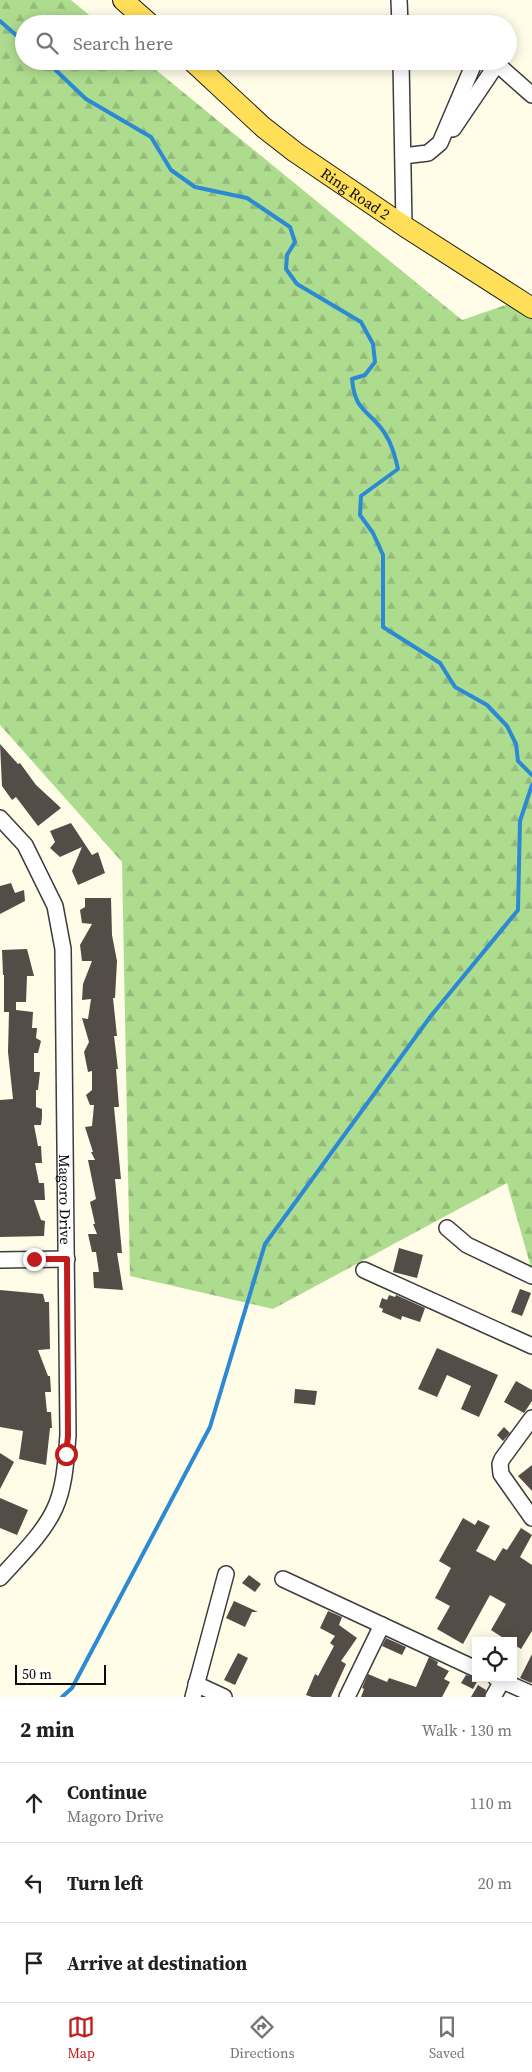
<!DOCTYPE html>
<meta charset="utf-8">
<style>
:root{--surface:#fff;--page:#f2f2f2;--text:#202124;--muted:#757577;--line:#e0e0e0;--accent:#c11c1c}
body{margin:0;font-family:"Source Serif 4",serif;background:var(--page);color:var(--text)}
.controls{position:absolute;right:15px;bottom:15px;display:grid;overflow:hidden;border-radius:0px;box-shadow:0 2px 12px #0003}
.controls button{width:45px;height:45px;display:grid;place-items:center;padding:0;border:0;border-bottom:1px solid var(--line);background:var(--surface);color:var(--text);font:25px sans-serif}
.scale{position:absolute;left:15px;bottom:12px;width:91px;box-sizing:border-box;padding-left:5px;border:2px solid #0a0a0a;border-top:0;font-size:14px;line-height:18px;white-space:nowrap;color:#0a0a0a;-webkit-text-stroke:4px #fff;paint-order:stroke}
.stop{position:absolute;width:15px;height:15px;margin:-11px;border:4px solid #c11c1c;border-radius:50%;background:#fff}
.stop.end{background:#c11c1c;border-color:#fff;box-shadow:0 1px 5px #0008}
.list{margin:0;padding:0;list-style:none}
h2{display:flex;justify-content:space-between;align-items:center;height:65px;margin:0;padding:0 20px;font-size:21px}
h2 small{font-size:16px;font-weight:400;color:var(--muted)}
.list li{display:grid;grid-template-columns:32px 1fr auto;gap:15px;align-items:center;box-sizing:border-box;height:80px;padding:0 20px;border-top:1px solid var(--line)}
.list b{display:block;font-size:19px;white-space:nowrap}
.list p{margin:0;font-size:16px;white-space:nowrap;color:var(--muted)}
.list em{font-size:16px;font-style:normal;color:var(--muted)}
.icon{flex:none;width:28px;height:28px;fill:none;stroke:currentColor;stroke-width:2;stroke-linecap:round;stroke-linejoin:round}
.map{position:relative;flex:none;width:532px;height:1697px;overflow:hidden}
.search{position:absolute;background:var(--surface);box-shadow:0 2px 12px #0003;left:15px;right:15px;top:15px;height:55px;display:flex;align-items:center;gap:12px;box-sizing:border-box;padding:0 18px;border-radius:28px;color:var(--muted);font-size:19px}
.sheet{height:305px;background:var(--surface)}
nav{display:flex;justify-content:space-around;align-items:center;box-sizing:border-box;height:70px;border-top:1px solid var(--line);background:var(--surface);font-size:14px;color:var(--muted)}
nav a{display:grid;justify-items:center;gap:2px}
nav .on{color:var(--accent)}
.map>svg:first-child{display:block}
.forest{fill:url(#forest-firs)}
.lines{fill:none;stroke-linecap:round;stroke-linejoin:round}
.stream{stroke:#2c89d4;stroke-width:4}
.building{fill:#544c46}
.minor-casing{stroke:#3d3d3d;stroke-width:18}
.major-casing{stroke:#1b1b1b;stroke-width:22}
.minor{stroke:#fff;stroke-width:15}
.major{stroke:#ffde58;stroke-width:20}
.route{stroke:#c11c1c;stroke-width:6}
.labels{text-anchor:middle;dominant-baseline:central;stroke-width:5;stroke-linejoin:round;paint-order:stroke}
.street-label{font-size:15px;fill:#0a0a0a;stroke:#fff}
</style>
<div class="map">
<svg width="532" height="1697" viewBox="0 0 532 1697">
<defs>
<pattern id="forest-firs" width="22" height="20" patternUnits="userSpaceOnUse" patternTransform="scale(1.25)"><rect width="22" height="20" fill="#aedc8f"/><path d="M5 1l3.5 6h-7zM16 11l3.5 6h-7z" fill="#94bb7a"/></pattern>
</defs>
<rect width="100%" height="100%" fill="#fffce8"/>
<path class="forest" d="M0,0H71L100,24H24V61H145L462,320L532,296V1271L507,1183L273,1309L130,1276L122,862L0,725Z"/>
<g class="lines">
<path class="stream" d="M0,21L24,42
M46,61L86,99L151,137L171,170L195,187L247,198L290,227L295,242L287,255L286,269L297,284L361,322L373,344L375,362L365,375L352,379C355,412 368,409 384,432C392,444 395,456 398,469L361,496L360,515L373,533L383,555V627L440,663L455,687L487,705L507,726L516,744L518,761L532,775
M62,1697L72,1688L210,1427L265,1244L430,1017L518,910L520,821L532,785"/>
</g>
<path class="building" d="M0,744L18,764L20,763L36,785L61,808L38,826L16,797L12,800L2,786Z
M71,823L92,855L98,852L105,873L78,885L72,871L82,847L60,857L50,848L55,842L50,831Z
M11,883L15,893L24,890L25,901L0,914V886Z
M85,898H111L112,935L117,961L115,998H113L117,1036H114L118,1069H116L119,1107H114L121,1179H115L122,1253H117L123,1290L94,1288L93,1272H99L96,1252H92L88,1234H97L93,1224H95L90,1202L96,1199L88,1160H95L91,1152H93L85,1127L92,1126L94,1105H90L86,1095L92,1090V1071L88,1072L84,1052L89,1042L82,1018L88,1019L91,999L82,1000L83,984L92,961H82L80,945L92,924L82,923L80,910L85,907Z
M27,949L34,976H27L26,1002H16V1010L33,1012L32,1028H37L36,1038L41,1041L38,1053H34V1072H40L38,1090H36V1107L42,1109V1117L41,1125H34L38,1146H41L42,1163H35L39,1183H44L45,1200H34L41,1220L45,1221L44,1236L0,1237V1100L13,1099L8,1052L9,1012H4V975H3L2,950Z
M399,1248L423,1255L417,1278L393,1272Z
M520,1289L531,1293L522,1316L511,1312Z
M0,1290L43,1294L45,1302H49L50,1349L38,1350L48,1376H50L51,1392H45L47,1412H51L52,1428H50L46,1465L19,1459L23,1431L0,1427Z
M389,1295L395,1297L396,1295L425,1308L420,1322L402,1316L401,1320L382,1312L383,1309L379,1307L382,1298L387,1300Z
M437,1348L498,1375L479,1417L461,1409L471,1386L447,1375L437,1397L418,1389Z
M516,1381L532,1390V1401L524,1413L504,1402Z
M295,1389L317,1391L315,1405L294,1403Z
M504,1427L510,1433L503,1441L497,1435Z
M0,1453L14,1462L0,1489Z
M532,1465V1491L518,1476Z
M0,1498L28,1510L17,1535L0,1528Z
M463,1518L475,1525L478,1520L490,1526L476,1551L495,1561L503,1548L507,1550L521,1528L532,1535L520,1557L532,1565V1631L521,1649L513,1644V1641H508L491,1630L506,1604L490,1595L463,1644L437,1629L450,1606L435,1598L451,1568L439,1561Z
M249,1575L261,1584L255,1592L242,1583Z
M234,1601L258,1612H252L245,1627L226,1618Z
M328,1611L342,1617L339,1625L357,1638L341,1661L346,1664L331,1697H312L306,1695L315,1674L318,1676L334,1646L330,1643L335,1636L320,1628Z
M386,1638L406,1647L402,1655L382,1646Z
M238,1653L248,1658L235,1685L224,1680Z
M532,1654V1682L531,1683L520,1678Z
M429,1657L438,1662L437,1665L449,1671L444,1679L450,1682L442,1697H361L364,1689L362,1688L368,1674L387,1682L389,1678L416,1687Z
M466,1675L479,1678L473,1689L461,1683Z
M478,1685L486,1690L484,1697H471Z"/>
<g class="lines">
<defs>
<g id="minor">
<path d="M399,0L400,24"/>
<path d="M401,61L404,226"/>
<path d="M497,64L532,95"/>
<path d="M453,129L499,61"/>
<path d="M403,156L428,153L440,143L475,61"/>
<path id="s1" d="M0,818L25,845L55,906L63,949L68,1435C66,1459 65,1486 55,1508C44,1533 18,1558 0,1578"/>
<path d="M447,1228L467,1245L532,1276"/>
<path d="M0,1260L67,1259"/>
<path d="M364,1270L532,1346"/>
<path d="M532,1418L502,1459L500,1464L501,1474L532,1518"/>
<path d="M283,1579L476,1669"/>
<path d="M496,1678L532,1694"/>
<path d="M196,1684L224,1697"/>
<path d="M193,1697L226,1574"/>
<path d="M347,1697L382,1625"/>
<path d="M493,1697L502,1681"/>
</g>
<g id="major">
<path d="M123,0L150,24"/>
<path id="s2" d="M192,61L263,127L295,152L404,226L532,308"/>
</g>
</defs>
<use href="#minor" class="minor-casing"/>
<use href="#major" class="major-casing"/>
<use href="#minor" class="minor"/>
<use href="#major" class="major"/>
</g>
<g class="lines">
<path class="route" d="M34,1259H67L68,1436L66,1454"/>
</g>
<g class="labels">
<g class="street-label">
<text stroke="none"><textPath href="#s2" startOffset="211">Ring Road 2</textPath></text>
<text stroke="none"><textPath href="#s1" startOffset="399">Magoro Drive</textPath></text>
</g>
</g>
</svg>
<div class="controls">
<button><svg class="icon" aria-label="locate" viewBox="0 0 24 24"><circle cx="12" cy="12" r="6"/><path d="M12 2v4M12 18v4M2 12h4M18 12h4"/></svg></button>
</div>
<div class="scale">50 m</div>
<div class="stop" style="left:66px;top:1454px"></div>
<div class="stop end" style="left:34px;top:1259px"></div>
<div class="search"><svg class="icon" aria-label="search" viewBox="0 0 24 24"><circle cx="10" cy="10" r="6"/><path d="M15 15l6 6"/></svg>Search here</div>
</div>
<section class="sheet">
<h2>2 min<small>Walk · 130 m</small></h2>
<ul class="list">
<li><svg class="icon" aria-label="ahead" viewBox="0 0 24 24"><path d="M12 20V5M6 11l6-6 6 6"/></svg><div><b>Continue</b><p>Magoro Drive</p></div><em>110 m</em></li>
<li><svg class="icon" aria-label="left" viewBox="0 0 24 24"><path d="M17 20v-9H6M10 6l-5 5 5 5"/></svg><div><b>Turn left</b></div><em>20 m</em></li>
<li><svg class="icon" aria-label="arrive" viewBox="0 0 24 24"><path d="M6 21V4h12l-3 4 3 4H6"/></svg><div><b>Arrive at destination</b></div></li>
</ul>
</section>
<nav>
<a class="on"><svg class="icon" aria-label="map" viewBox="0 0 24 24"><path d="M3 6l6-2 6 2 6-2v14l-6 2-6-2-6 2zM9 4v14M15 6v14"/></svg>Map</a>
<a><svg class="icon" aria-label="directions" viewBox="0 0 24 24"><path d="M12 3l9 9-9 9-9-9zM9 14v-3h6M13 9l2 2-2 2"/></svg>Directions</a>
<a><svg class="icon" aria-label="saved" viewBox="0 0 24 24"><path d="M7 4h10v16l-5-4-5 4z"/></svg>Saved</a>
</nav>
